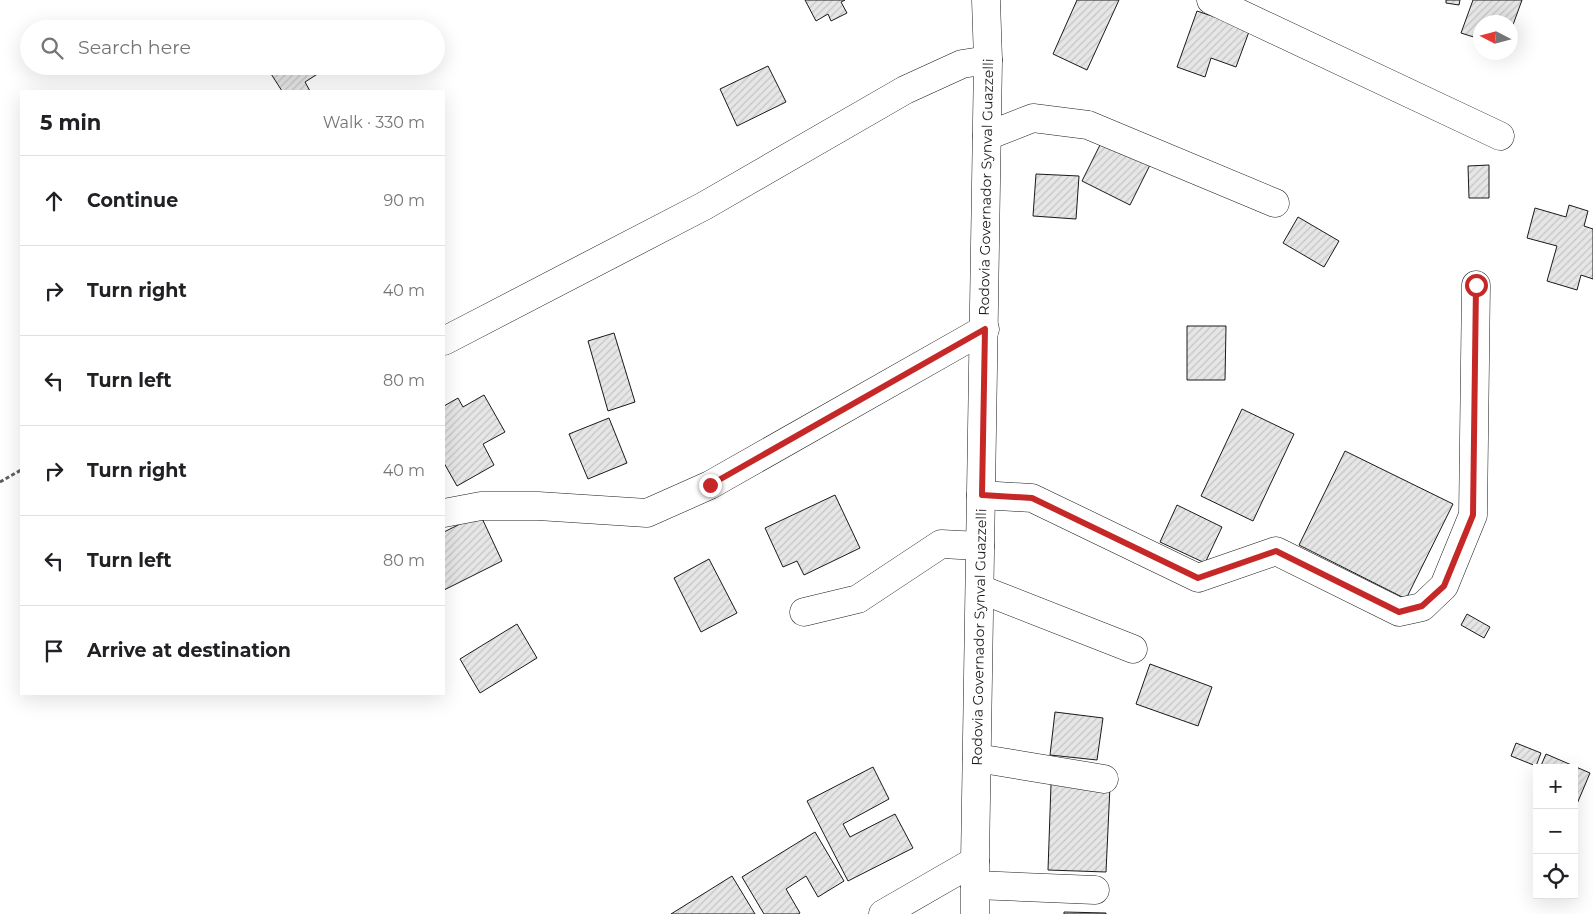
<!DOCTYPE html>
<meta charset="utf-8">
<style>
:root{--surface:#fff;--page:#f6f6f6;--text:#202124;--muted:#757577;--line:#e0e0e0}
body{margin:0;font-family:Montserrat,sans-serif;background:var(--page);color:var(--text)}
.controls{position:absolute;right:15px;bottom:15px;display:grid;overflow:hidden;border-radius:0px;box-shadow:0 5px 20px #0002}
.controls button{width:45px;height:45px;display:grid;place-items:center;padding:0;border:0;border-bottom:1px solid var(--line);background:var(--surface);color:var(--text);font:25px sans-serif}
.compass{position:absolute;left:1473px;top:15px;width:45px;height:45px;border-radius:50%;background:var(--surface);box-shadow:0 5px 20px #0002;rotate:276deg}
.stop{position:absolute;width:15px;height:15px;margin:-11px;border:4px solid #c62828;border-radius:50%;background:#fff}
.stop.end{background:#c62828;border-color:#fff;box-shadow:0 1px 5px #0008}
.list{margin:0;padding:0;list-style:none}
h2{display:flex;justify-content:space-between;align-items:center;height:65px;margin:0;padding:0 20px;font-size:21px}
h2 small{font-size:16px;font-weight:400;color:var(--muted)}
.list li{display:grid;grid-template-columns:32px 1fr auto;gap:15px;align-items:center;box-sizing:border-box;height:90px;padding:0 20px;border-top:1px solid var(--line)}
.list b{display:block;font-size:19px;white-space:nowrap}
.list em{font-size:16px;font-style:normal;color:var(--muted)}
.icon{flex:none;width:28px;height:28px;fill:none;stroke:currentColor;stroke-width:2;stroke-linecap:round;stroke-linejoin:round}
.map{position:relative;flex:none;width:1593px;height:914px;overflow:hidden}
.search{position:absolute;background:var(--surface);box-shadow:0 5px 20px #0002;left:20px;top:20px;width:425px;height:55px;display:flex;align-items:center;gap:12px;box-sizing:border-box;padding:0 18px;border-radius:28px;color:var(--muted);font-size:19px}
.panel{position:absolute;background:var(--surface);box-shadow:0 5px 20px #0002;left:20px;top:90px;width:425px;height:605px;border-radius:0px}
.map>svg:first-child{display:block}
.building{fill:url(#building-hatch);stroke:#1a1a1a}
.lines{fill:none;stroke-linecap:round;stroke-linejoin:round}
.minor-casing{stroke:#1a1a1a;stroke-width:29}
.major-casing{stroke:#1a1a1a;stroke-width:29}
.path{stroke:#5f5f5f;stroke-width:3;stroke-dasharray:4 2.5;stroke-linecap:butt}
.minor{stroke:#fff;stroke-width:28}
.major{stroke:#fff;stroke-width:28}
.route{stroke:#c62828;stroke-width:6}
.labels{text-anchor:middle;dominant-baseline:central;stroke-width:4;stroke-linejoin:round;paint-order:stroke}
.street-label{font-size:14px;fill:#1a1a1a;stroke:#fff}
</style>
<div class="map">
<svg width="1593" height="914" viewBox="0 0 1593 914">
<defs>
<pattern id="building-hatch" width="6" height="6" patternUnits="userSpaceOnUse" patternTransform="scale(1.25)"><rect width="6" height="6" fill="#e6e6e6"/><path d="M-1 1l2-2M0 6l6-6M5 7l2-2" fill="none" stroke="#c5c5c5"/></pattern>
</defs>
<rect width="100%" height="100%" fill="#fff"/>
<path class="building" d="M805,0H845L841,2L847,13L831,21L828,14L816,21Z
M1077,0H1119L1087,70L1053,54Z
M1446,0H1460L1459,5L1446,3Z
M1473,0H1522L1510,33V22H1480V39L1461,33Z
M1197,11L1250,29L1236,67L1211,58L1205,77L1177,67Z
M324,22L328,29H314Z
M266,66H330L305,82L310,91H282Z
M768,66L786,102L737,126L720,89Z
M1104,137L1152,161L1130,205L1082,181Z
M1489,165V198H1469L1468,166Z
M1036,174L1079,176L1076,219L1033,216Z
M1569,205L1588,211L1584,226L1593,229V279L1581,275L1577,290L1547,281L1557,246L1527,238L1535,208L1566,217Z
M1298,217L1339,241L1324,267L1283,243Z
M1187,326H1226L1225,380H1187Z
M614,333L635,402L608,411L588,341Z
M484,395L505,432L483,444L494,465L457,486L444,463V406L458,398L463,407Z
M1242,409L1294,434L1253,521L1201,496Z
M609,418L627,463L588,479L569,434Z
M1345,451L1453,504L1406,599L1299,545Z
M835,495L860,548L804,575L797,561L783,567L765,528Z
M1177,505L1222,527L1205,563L1160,542Z
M480,514L502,561L444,590V532Z
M709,559L737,613L701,632L674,578Z
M1467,614L1490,627L1484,638L1461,625Z
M517,624L537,658L480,693L460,659Z
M1150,664L1212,687L1198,726L1136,704Z
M1055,712L1103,718L1097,760L1050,755Z
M1516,743L1541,753L1536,766L1511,756Z
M1546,754L1590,773L1574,811V768H1540Z
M873,767L889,799L843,824L850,837L895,814L913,848L848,881L807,801Z
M1051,784L1110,786L1106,872L1048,870Z
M815,832L844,881L818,897L806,876L786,889L800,913L798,914H764L742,877Z
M732,876L755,914H671Z
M1064,912L1106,913V914H1064Z"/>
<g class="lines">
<defs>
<path id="minor" d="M1211,0L1500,136
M987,136L1033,118L1088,125L1275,203
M444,341L704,206L905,90L962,64L988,60
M981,495L1032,498L1198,578L1276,551L1399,612L1422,607L1444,586L1473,515L1476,285
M444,513L481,506H538L647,513L710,485L985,329
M980,589L1133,649
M804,612L858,599L941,544L980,546
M977,758L1104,779
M975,885L1095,890
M883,914L975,861"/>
<path id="major" d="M975,914V861L988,60L986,0"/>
</defs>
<use href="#minor" class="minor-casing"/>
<use href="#major" class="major-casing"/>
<path class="path" d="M0,482L21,470"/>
<use href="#minor" class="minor"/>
<use href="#major" class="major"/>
</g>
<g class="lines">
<path class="route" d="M710,485L985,329L982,495L1032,498L1198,578L1276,551L1399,612L1422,606L1444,586L1473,515L1476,285"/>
</g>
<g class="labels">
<g class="street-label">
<text transform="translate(986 187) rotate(-89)">Rodovia Governador Synval Guazzelli</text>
<text transform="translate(979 637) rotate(-89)">Rodovia Governador Synval Guazzelli</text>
</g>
</g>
</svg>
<div class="controls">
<button>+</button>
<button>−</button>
<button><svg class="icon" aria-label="locate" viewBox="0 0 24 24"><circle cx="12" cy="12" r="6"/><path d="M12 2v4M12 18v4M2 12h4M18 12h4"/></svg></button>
</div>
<svg class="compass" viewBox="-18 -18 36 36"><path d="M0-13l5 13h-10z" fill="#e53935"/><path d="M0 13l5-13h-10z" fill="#757577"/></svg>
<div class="stop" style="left:1476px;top:285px"></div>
<div class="stop end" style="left:710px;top:485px"></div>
<div class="search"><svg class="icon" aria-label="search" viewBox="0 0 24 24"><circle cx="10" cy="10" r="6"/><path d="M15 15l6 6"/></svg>Search here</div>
<section class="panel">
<h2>5 min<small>Walk · 330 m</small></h2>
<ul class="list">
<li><svg class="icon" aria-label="ahead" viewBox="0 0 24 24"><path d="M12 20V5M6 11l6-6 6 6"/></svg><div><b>Continue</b></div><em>90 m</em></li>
<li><svg class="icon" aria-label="right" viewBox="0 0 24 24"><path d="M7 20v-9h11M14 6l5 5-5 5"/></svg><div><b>Turn right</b></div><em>40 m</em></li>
<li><svg class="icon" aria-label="left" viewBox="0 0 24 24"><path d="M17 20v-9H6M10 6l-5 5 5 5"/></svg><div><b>Turn left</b></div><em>80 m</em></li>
<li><svg class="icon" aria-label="right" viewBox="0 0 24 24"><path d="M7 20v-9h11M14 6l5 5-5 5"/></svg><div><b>Turn right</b></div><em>40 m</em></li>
<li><svg class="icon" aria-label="left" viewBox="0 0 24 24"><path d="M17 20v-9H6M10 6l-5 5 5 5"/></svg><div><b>Turn left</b></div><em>80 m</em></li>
<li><svg class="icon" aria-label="arrive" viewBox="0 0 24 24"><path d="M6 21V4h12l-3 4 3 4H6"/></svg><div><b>Arrive at destination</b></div></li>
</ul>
</section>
</div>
